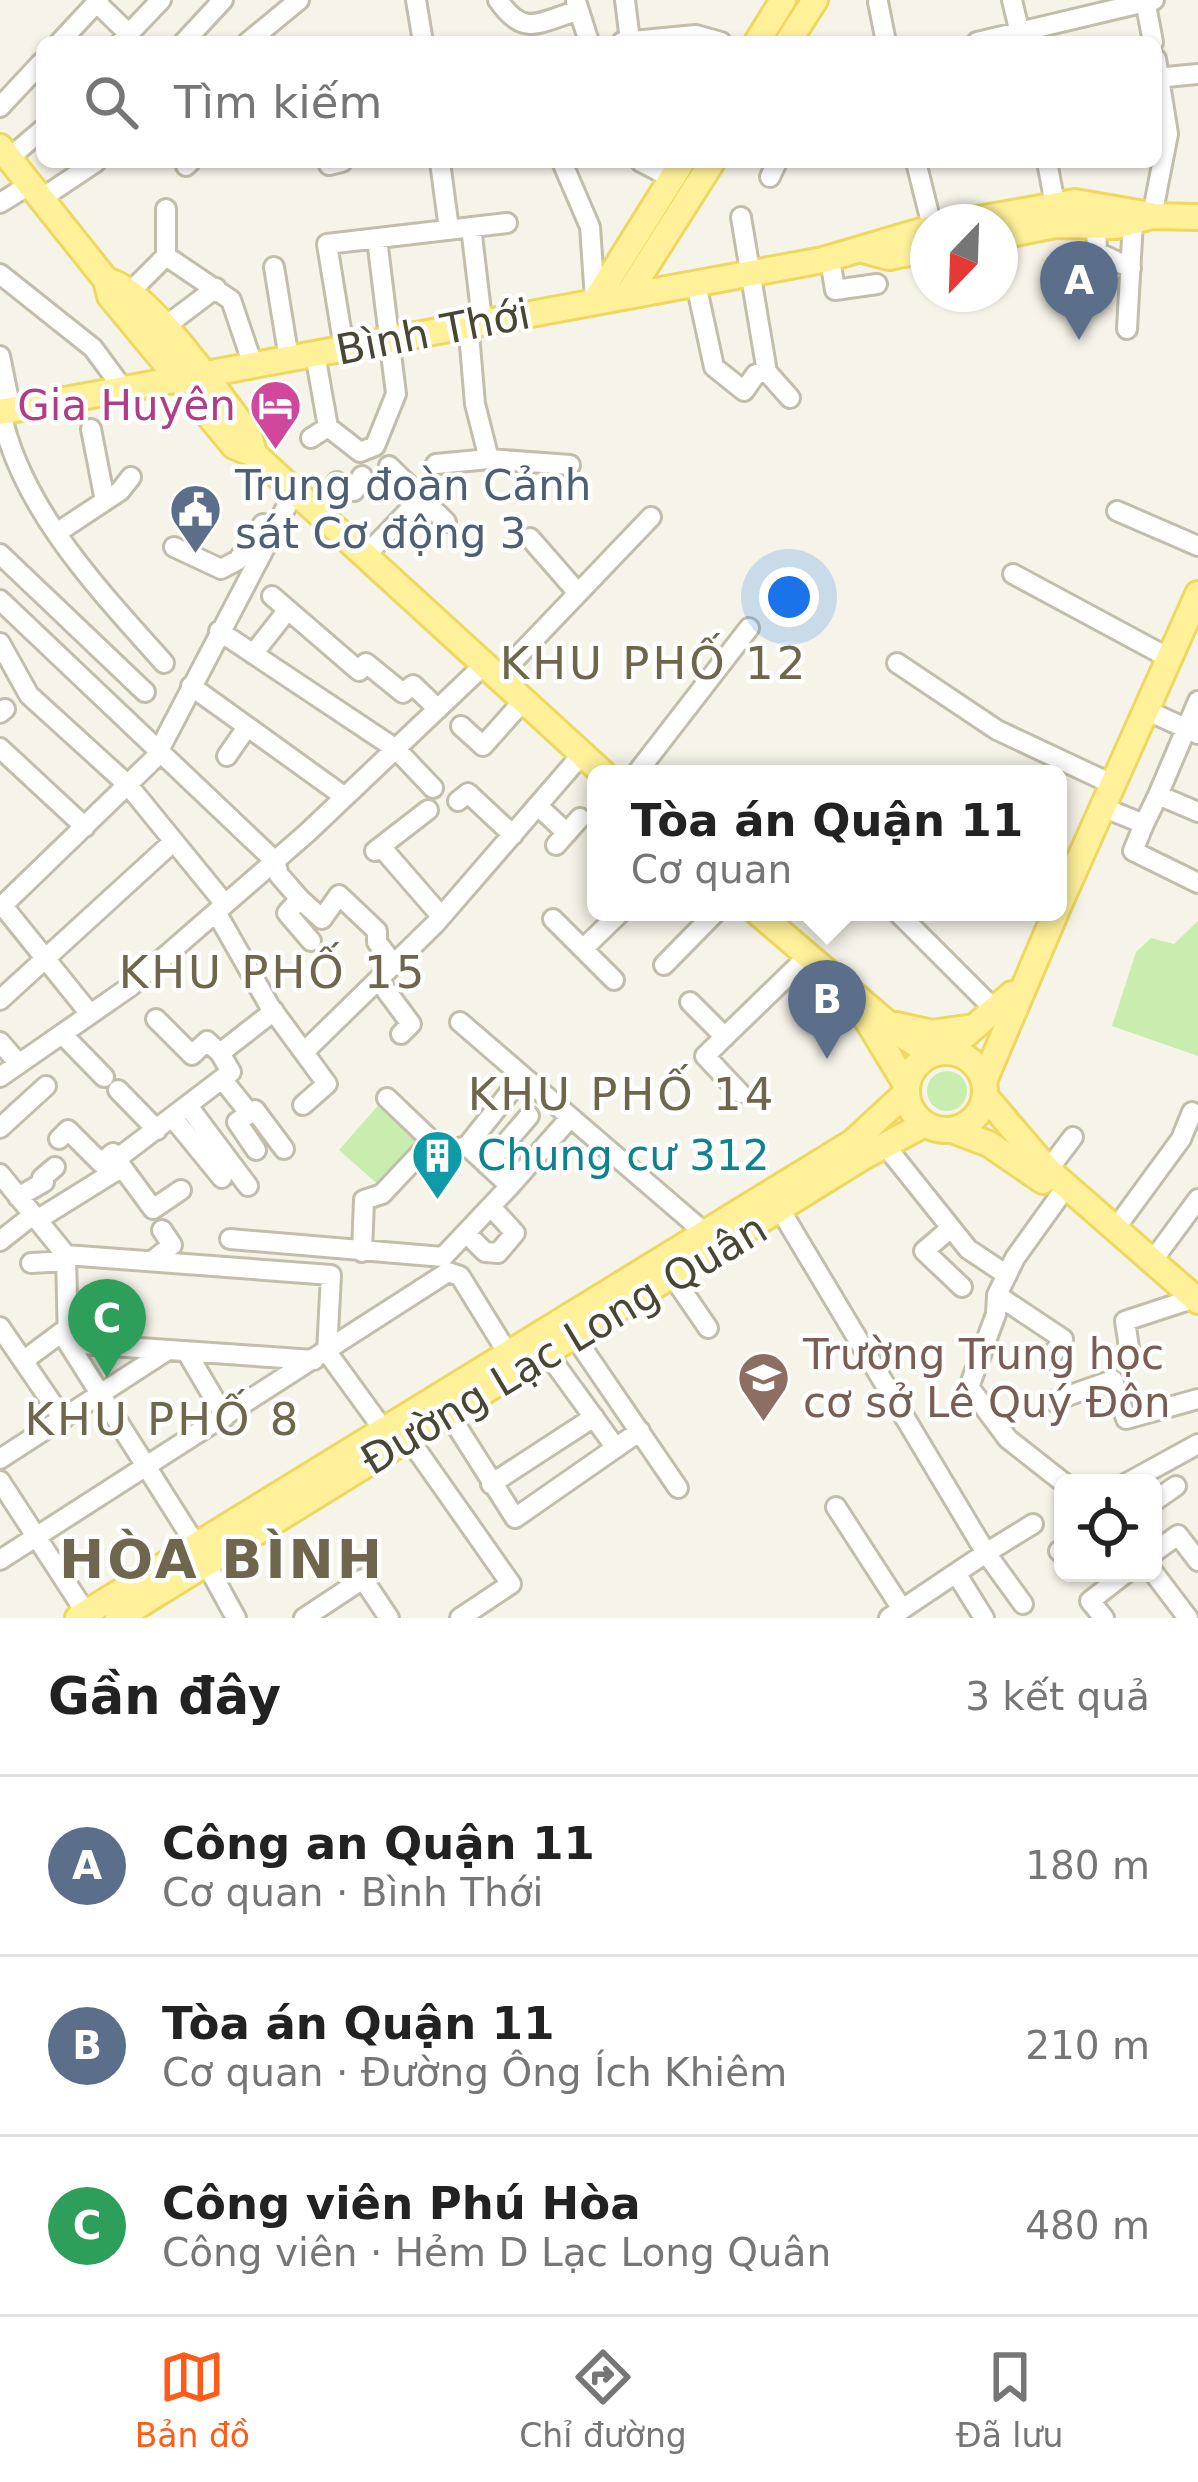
<!DOCTYPE html>
<html lang="vi">
<meta charset="utf-8">
<style>
:root{--surface:#fff;--page:#f2f2f2;--text:#222;--muted:#767676;--line:#e0e0e0;--accent:#ff5c17}
body{margin:0;font-family:"DejaVu Sans",sans-serif;background:var(--page);color:var(--text)}
.controls{position:absolute;right:36px;bottom:36px;display:grid;overflow:hidden;border-radius:18px;box-shadow:0 3px 9px #0004}
.controls button{width:108px;height:108px;display:grid;place-items:center;padding:0;border:0;border-bottom:3px solid var(--line);background:var(--surface);color:var(--text);font:60px sans-serif}
.compass{position:absolute;left:910px;top:204px;width:108px;height:108px;border-radius:50%;background:var(--surface);box-shadow:0 3px 9px #0004;rotate:203deg}
.you{position:absolute;left:789px;top:597px;width:42px;height:42px;margin:-30px;border:9px solid #fff;border-radius:50%;background:#1a73e8;box-shadow:0 0 0 18px #1a73e833}
.badge{display:grid;place-items:center;width:78px;height:78px;border-radius:50%;background:var(--accent);color:#fff;font-size:39px;font-weight:700}
.pin{position:absolute;translate:-50% -99px;filter:drop-shadow(0 3px 6px #0008)}
.pin::after{content:'';position:absolute;top:63px;width:42px;height:36px;background:inherit;clip-path:polygon(0 0,100% 0,50% 100%)}
.popup{position:absolute;left:587px;top:765px;width:480px;height:156px;box-sizing:border-box;display:grid;place-content:center;border-radius:18px;background:var(--surface);filter:drop-shadow(0 3px 9px #0005);font-size:39px;white-space:nowrap;color:var(--muted)}
.popup b{font-size:45px;color:var(--text)}
.popup::after{content:'';position:absolute;left:50%;top:100%;margin-left:-24px;border:24px solid transparent;border-top-color:var(--surface)}
.list{margin:0;padding:0;list-style:none}
h2{display:flex;justify-content:space-between;align-items:center;height:156px;margin:0;padding:0 48px;font-size:51px}
h2 small{font-size:39px;font-weight:400;color:var(--muted)}
.list li{display:grid;grid-template-columns:78px 1fr auto;gap:36px;align-items:center;box-sizing:border-box;height:180px;padding:0 48px;border-top:3px solid var(--line)}
.list b{display:block;font-size:45px;white-space:nowrap}
.list p{margin:0;font-size:39px;white-space:nowrap;color:var(--muted)}
.list em{font-size:39px;font-style:normal;color:var(--muted)}
.icon{flex:none;width:66px;height:66px;fill:none;stroke:currentColor;stroke-width:2;stroke-linecap:round;stroke-linejoin:round}
.map{position:relative;flex:none;width:1198px;height:1618px;overflow:hidden}
.search{position:absolute;background:var(--surface);box-shadow:0 3px 9px #0004;left:36px;right:36px;top:36px;height:132px;display:flex;align-items:center;gap:30px;box-sizing:border-box;padding:0 42px;border-radius:18px;color:var(--muted);font-size:45px}
.sheet{height:696px;background:var(--surface)}
nav{display:flex;justify-content:space-around;align-items:center;box-sizing:border-box;height:168px;border-top:3px solid var(--line);background:var(--surface);font-size:33px;color:var(--muted)}
nav a{display:grid;justify-items:center;gap:6px}
nav .on{color:var(--accent)}
.map>svg:first-child{display:block}
.green{fill:#c8edaf}
.lines{fill:none;stroke-linecap:round;stroke-linejoin:round}
.minor-casing{stroke:#c2beab;stroke-width:24}
.major-casing{stroke:#eed85f;stroke-width:30}
.minor{stroke:#fff;stroke-width:18}
.major{stroke:#fff199;stroke-width:24}
.labels{text-anchor:middle;dominant-baseline:central;stroke-width:9;stroke-linejoin:round;paint-order:stroke}
.street-label{font-size:42px;fill:#4a4636;stroke:#fff}
.hotel-label{font-size:42px;fill:#b23c85;stroke:#fff;text-anchor:end}
.service-label{font-size:42px;fill:#4e5e75;stroke:#fff;text-anchor:start}
.culture-label{font-size:42px;fill:#0d838f;stroke:#fff;text-anchor:start}
.education-label{font-size:42px;fill:#785e54;stroke:#fff;text-anchor:start}
.neighbourhood-label{font-size:45px;letter-spacing:3px;fill:#6e664d;stroke:#fff}
.district-label{font-size:54px;font-weight:bold;letter-spacing:3px;fill:#6e664d;stroke:#fff}
</style>
<div class="map">
<svg width="1198" height="1618" viewBox="0 0 1198 1618">
<rect width="100%" height="100%" fill="#f6f4e9"/>
<path class="green" d="M1198,921V1056L1112,1026L1136,952L1151,938L1174,944Z
M927 1091a20 20 0 1 1 40 0a20 20 0 1 1-40 0Z
M383,1100L427,1140L383,1189L339,1150Z"/>
<g class="lines">
<defs>
<path id="minor" d="M416,0L423,42
M498,0C524,38 538,22 577,11
M625,0L630,41
M1012,0L1022,42
M1145,0L1153,42
M576,1L589,42
M878,2L886,42
M97,3L129,34
M60,42L99,0
M121,42L161,0
M184,42L223,0
M248,42L299,0
M622,42L696,35L721,42
M977,42L1154,0
M1156,78L1198,74
M0,107L42,62
M9,158L42,130
M440,162L449,229
M562,162L590,227L595,299
M641,162L672,178
M916,162L931,222
M1047,162L1055,204
M329,165L342,162
M186,166L190,162
M770,177L777,162
M42,198L96,162
M0,203L29,185
M166,209V256
M1152,216L1168,134L1156,59
M741,217L767,372L790,398
M1096,224L1097,252L1131,268
M471,227L482,320
M166,256L231,300L253,365
M830,259L835,290L877,284
M274,267L289,359
M0,274L93,348L124,390
M696,284L714,367L744,391L756,374L767,372
M131,291L166,256
M468,322L475,404L489,459
M163,328L216,288
M1127,329L1133,221
M344,348L327,244L507,223
M315,354L328,427
M0,356L11,410
M1,412C21,509 99,590 164,663
M91,429L105,501
M311,438L328,427L360,452L375,446L396,394L377,239
M436,464L489,459L570,465
M389,466L446,522
M1117,511L1198,546
M319,515L337,482L354,491L362,476
M58,532L120,491L131,477
M530,538L578,593
M174,547L221,569L238,560L263,524
M0,554L145,692
M365,556L421,498
M1013,574L1169,658
M272,596L359,671L366,663L403,693L413,685L438,709
M0,600L275,861L279,875L300,899L287,913L311,941
M219,631L396,749L433,788
M0,643L29,695L128,785L225,904
M253,654L287,611
M897,663L997,730L1112,784
M499,676L651,517
M191,686L345,797
M1146,710L1198,734
M0,713L5,709
M461,726L483,746L524,700
M0,748L85,827
M227,756L247,727
M636,774L749,628
M1158,795L1198,701
M458,801L468,793L513,835
M538,806L567,833
M1102,807L1144,824L1133,851L1198,883
M1144,824L1158,795L1198,812
M556,845L580,818
M382,848L441,916
M375,851L428,810
M300,899L322,919L339,895L377,931V942L394,965
M3,906L90,1014
M0,908L155,758L294,492
M216,912L269,1005L327,1084L303,1105
M897,912L996,1011
M553,919L614,980
M584,948L621,912
M664,965L716,912
M379,981L411,1024L401,1034
M0,1000L174,841
M690,1002L725,1037
M156,1019L192,1055L207,1041L220,1053
M460,1022L704,1232
M62,1034L104,1077
M0,1042L19,1064
M304,1052L435,924L583,753
M0,1077L131,986L307,833L485,664
M222,1079L250,1114
M118,1090L157,1130
M740,1093L705,1056L807,957
M387,1098L434,1143
M188,1106L248,1186
M173,1118L222,1178
M0,1128L46,1086
M59,1139L68,1130L101,1163L113,1153L118,1158
M884,1144L968,1249L1007,1275
M256,1150L237,1122L255,1110L284,1149
M487,1165L529,1116
M122,1167L153,1209L181,1190
M1048,1170L1073,1137
M0,1174L66,1255L68,1343L196,1545L236,1618
M510,1186L568,1120
M1061,1194L1015,1258L997,1295L996,1314L969,1387L1008,1439L1064,1483
M18,1197L44,1182L42,1178L55,1167
M781,1211L986,1553L956,1573L984,1618
M37,1220L122,1167L118,1158L231,1072L220,1053L274,1011
M951,1228L924,1251L962,1287
M1115,1229L1181,1139L1192,1112
M230,1239L443,1257L510,1186L467,1146L521,1078
M0,1241L33,1215
M474,1241L485,1252L498,1253L515,1233L492,1208
M362,1252L364,1200L382,1194L428,1145L451,1150L467,1146
M66,1255L331,1275L327,1352L383,1429
M1153,1260L1198,1199
M152,1261L172,1245L162,1230
M31,1263L67,1261
M673,1277L708,1328
M997,1295L1063,1339L1049,1360
M0,1327L63,1419
M568,1327L678,1488
M68,1343L314,1360
M186,1351L225,1417
M547,1353L616,1448
M1130,1354L1125,1321L1198,1297
M23,1361L66,1329
M1053,1401L1113,1380L1126,1419L1198,1399
M449,1414L515,1518L640,1431
M409,1439L511,1584L460,1618
M0,1459L168,1350
M0,1481L86,1613
M1127,1483L1198,1444
M491,1484L594,1417
M1153,1502L1176,1486
M836,1507L902,1609
M1059,1551L1063,1549
M1153,1553L1178,1535L1198,1561
M0,1560L448,1272L460,1276L507,1352
M1153,1572L1188,1618
M1023,1604L986,1553L1033,1524
M304,1618L363,1579L389,1618
M889,1618L956,1573
M1104,1618L1090,1601L1126,1573"/>
<path id="major" d="M757,42L783,0
M788,42L815,0
M0,147L106,280L110,296L234,446L254,454L604,774
M961,222L1075,202L1150,215
M1000,236L1056,225L1116,226L1152,216L1198,217
M866,251L889,257L928,249
M106,280C149,290 220,397 249,434L254,454
M627,296L712,162
M595,301L682,162
M0,412L823,260L928,229
M1058,907L1198,594
M757,912L901,1035L933,1054
M864,1015L907,1086
M896,1025L932,1033L974,1027
M907 1091a39 39 0 1 1 78 0a39 39 0 1 1-78 0Z
M946,1052L1012,994
M984,1081L1056,912
M985,1096L1048,1170L1198,1301
M952,1130L989,1144L1043,1181
M78,1618L853,1142L907,1092
M118,1618L863,1157L925,1124"/>
</defs>
<use href="#minor" class="minor-casing"/>
<use href="#major" class="major-casing"/>
<use href="#minor" class="minor"/>
<use href="#major" class="major"/>
</g>
<defs>
<symbol id="hotel-pin" viewBox="-11 -11 22 30"><path d="M0 17L-7.5 6A9.5 9.5 0 1 1 7.5 6Z" fill="#d1479c" stroke="#fff"/><path d="M-6-4.5h1.5V1H6V5H4.5V3h-9V5H-6ZM-4 0a1.8 1.8 0 1 1 3.6 0ZM.5 0V-2.5h3Q6-2.5 6 0Z" fill="#fff"/></symbol>
<symbol id="civic-pin" viewBox="-11 -11 22 30"><path d="M0 17L-7.5 6A9.5 9.5 0 1 1 7.5 6Z" fill="#5c6f8a" stroke="#fff"/><path d="M-.6-6.5H3V-4.5H.6V-3L4-1V1h2V6H-6V1h2V-1L-.6-3ZM-1.2 2.5V6h2.4V2.5Z" fill="#fff"/></symbol>
<symbol id="building-pin" viewBox="-11 -11 22 30"><path d="M0 17L-7.5 6A9.5 9.5 0 1 1 7.5 6Z" fill="#0f9aa8" stroke="#fff"/><path d="M-4-6H4V6H1V3H-1V6H-4ZM-2.5-4.3h1.7v1.8h-1.7ZM.8-4.3h1.7v1.8H.8ZM-2.5-1h1.7V.8h-1.7ZM.8-1h1.7V.8H.8Z" fill="#fff"/></symbol>
<symbol id="school-pin" viewBox="-11 -11 22 30"><path d="M0 17L-7.5 6A9.5 9.5 0 1 1 7.5 6Z" fill="#8d6e63" stroke="#fff"/><path d="M0-5L7-2L0 1L-7-2ZM-4 1L0 2.5L4 1V4Q0 6-4 4Z" fill="#fff"/></symbol>
</defs>
<g fill-rule="evenodd">
<use href="#hotel-pin" x="246" y="376" width="59" height="81"/>
<use href="#civic-pin" x="166" y="480" width="59" height="81"/>
<use href="#building-pin" x="408" y="1126" width="59" height="81"/>
<use href="#school-pin" x="734" y="1348" width="59" height="81"/>
</g>
<g class="labels">
<g class="street-label">
<text transform="translate(433 332) rotate(-11)">Bình Thới</text>
<text transform="translate(564 1344) rotate(-31)">Đường Lạc Long Quân</text>
</g>
<g class="hotel-label">
<text x="236" y="405">Gia Huyên</text>
</g>
<g class="service-label">
<text x="235" y="485">Trung đoàn Cảnh<tspan x="235" dy="48">sát Cơ động 3</tspan></text>
</g>
<g class="culture-label">
<text x="477" y="1155">Chung cư 312</text>
</g>
<g class="education-label">
<text x="803" y="1354">Trường Trung học<tspan x="803" dy="48">cơ sở Lê Quý Đôn</tspan></text>
</g>
<g class="neighbourhood-label">
<text x="654" y="663">KHU PHỐ 12</text>
<text x="273" y="972">KHU PHỐ 15</text>
<text x="622" y="1094">KHU PHỐ 14</text>
<text x="163" y="1419">KHU PHỐ 8</text>
</g>
<g class="district-label">
<text x="222" y="1559">HÒA BÌNH</text>
</g>
</g>
</svg>
<div class="controls">
<button><svg class="icon" aria-label="locate" viewBox="0 0 24 24"><circle cx="12" cy="12" r="6"/><path d="M12 2v4M12 18v4M2 12h4M18 12h4"/></svg></button>
</div>
<svg class="compass" viewBox="-18 -18 36 36"><path d="M0-13l5 13h-10z" fill="#e53935"/><path d="M0 13l5-13h-10z" fill="#767676"/></svg>
<div class="you"></div>
<div class="pin badge" style="left:1079px;top:340px;background:#5c6f8a">A</div>
<div class="pin badge" style="left:827px;top:1059px;background:#5c6f8a">B</div>
<div class="popup"><b>Tòa án Quận 11</b>Cơ quan</div>
<div class="pin badge" style="left:107px;top:1378px;background:#2e9e5b">C</div>
<div class="search"><svg class="icon" aria-label="search" viewBox="0 0 24 24"><circle cx="10" cy="10" r="6"/><path d="M15 15l6 6"/></svg>Tìm kiếm</div>
</div>
<section class="sheet">
<h2>Gần đây<small>3 kết quả</small></h2>
<ul class="list">
<li><span class="badge" style="background:#5c6f8a">A</span><div><b>Công an Quận 11</b><p>Cơ quan · Bình Thới</p></div><em>180 m</em></li>
<li><span class="badge" style="background:#5c6f8a">B</span><div><b>Tòa án Quận 11</b><p>Cơ quan · Đường Ông Ích Khiêm</p></div><em>210 m</em></li>
<li><span class="badge" style="background:#2e9e5b">C</span><div><b>Công viên Phú Hòa</b><p>Công viên · Hẻm D Lạc Long Quân</p></div><em>480 m</em></li>
</ul>
</section>
<nav>
<a class="on"><svg class="icon" aria-label="map" viewBox="0 0 24 24"><path d="M3 6l6-2 6 2 6-2v14l-6 2-6-2-6 2zM9 4v14M15 6v14"/></svg>Bản đồ</a>
<a><svg class="icon" aria-label="directions" viewBox="0 0 24 24"><path d="M12 3l9 9-9 9-9-9zM9 14v-3h6M13 9l2 2-2 2"/></svg>Chỉ đường</a>
<a><svg class="icon" aria-label="saved" viewBox="0 0 24 24"><path d="M7 4h10v16l-5-4-5 4z"/></svg>Đã lưu</a>
</nav>
